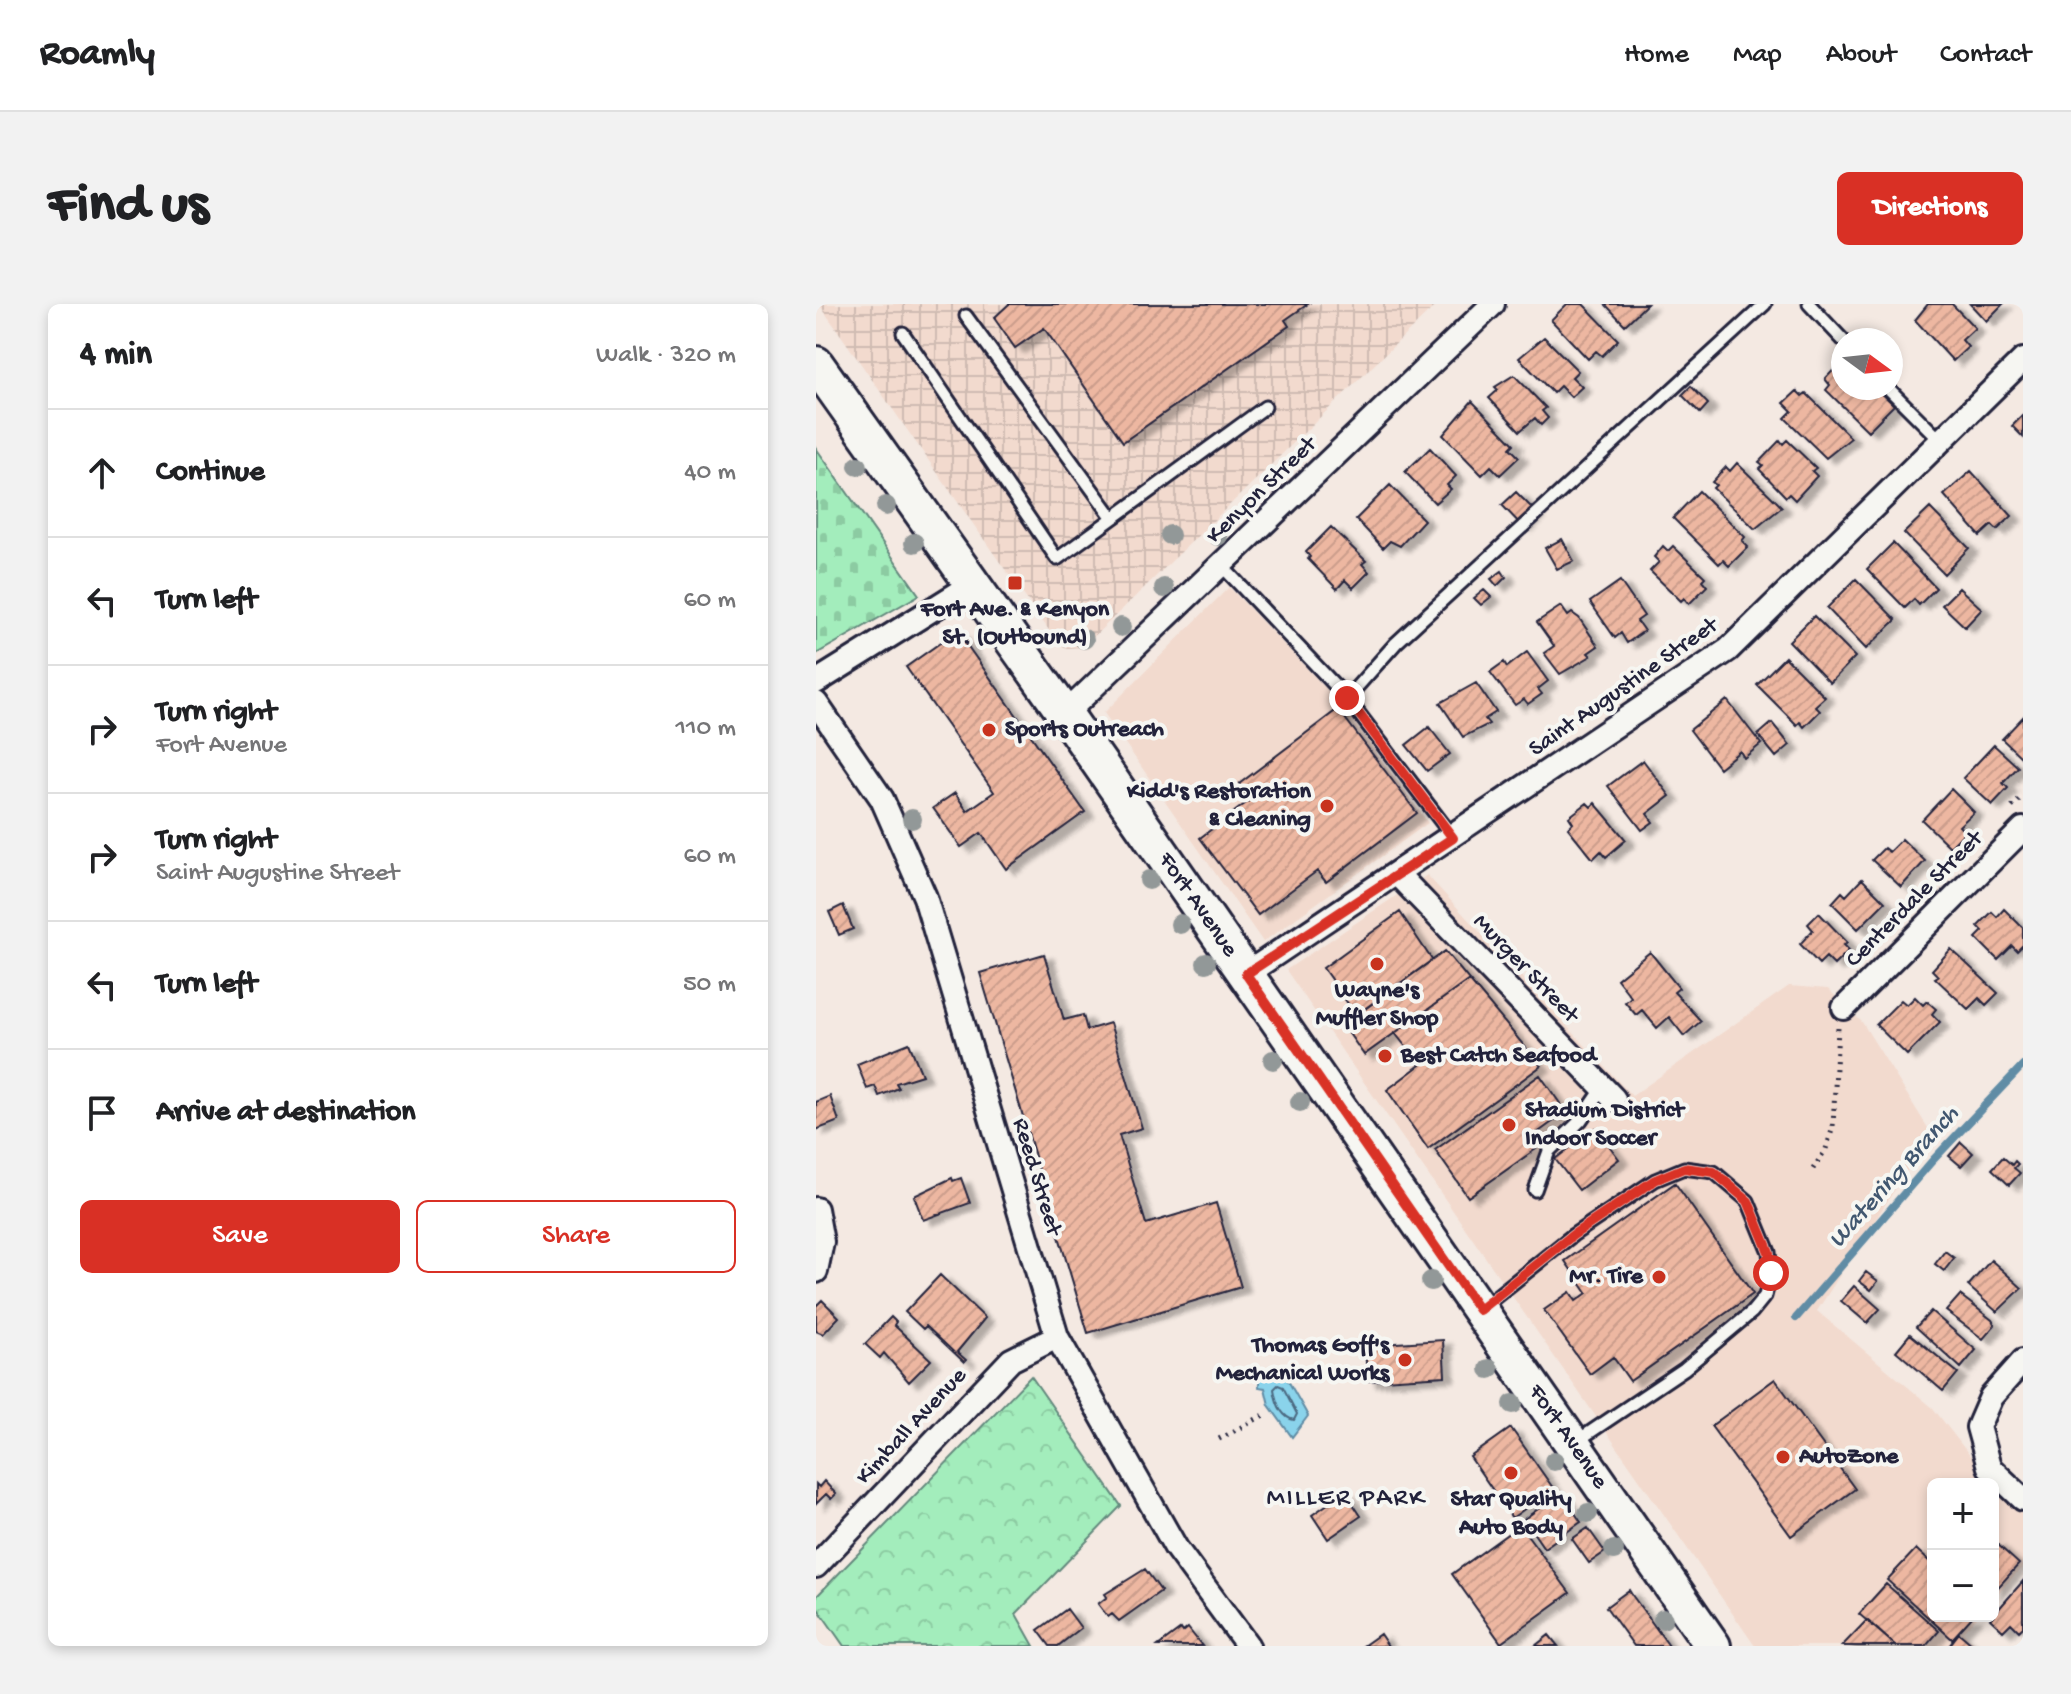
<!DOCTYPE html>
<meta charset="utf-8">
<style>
:root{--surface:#fff;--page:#f2f2f2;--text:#202124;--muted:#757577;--line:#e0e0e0;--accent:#d93025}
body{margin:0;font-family:"Gochi Hand",sans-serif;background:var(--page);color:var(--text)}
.controls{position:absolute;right:24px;bottom:24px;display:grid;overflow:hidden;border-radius:12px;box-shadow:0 4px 12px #0003}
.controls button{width:72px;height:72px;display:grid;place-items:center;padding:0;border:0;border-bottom:2px solid var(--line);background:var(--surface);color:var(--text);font:40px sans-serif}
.compass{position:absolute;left:1015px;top:24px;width:72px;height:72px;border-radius:50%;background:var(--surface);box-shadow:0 4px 12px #0003;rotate:105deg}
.stop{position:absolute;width:24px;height:24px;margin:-18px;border:6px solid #d93025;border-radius:50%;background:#fff}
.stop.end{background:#d93025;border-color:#fff;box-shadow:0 2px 8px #0008}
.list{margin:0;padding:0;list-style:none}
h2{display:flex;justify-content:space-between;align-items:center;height:104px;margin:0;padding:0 32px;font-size:34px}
h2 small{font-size:26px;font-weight:400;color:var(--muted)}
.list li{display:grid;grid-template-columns:52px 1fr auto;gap:24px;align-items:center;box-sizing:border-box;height:128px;padding:0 32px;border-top:2px solid var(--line)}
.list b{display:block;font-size:30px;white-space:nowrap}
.list p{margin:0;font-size:26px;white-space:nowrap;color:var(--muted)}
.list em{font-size:26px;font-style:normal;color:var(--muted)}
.actions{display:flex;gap:16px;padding:24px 32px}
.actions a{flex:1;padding:18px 0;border:2px solid var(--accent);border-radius:12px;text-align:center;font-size:28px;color:var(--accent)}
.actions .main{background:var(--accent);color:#fff}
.icon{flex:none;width:44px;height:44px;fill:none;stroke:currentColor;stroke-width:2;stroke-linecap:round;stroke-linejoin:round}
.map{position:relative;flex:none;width:1207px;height:1342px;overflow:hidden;border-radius:12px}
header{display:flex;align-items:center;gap:48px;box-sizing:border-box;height:112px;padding:0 40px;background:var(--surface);border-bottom:2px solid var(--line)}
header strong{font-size:38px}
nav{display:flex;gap:44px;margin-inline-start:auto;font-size:28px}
.intro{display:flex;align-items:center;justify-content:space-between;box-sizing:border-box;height:192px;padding:0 48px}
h1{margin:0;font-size:56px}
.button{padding:20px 36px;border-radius:12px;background:var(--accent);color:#fff;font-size:28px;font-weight:700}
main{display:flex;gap:48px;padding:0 48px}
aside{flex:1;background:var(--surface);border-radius:12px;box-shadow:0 4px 12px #0003}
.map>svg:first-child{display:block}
.built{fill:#f2dace}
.industrial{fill:url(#industrial-grid)}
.forest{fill:url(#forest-crowns);stroke:#62887c;stroke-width:2}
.cemetery{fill:url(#cemetery-stones);stroke:#62887c;stroke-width:2}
.water{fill:#8ad3eb;stroke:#608ca5;stroke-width:2}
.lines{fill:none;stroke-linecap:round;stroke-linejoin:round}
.shore{stroke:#4c6981;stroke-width:2}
.stream{stroke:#608ca5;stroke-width:8}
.building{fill:url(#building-hatch);stroke:#22223b;stroke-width:2;filter:url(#shadow)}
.service-casing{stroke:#22223b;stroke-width:17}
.minor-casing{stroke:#22223b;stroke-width:28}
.primary-casing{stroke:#22223b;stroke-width:40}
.path{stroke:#22223b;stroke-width:5;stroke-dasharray:2 6;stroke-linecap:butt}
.service{stroke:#f6f6f2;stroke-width:11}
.minor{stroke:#f6f6f2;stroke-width:22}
.primary{stroke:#f6f6f2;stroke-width:34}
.tree{fill:#929898}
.route{stroke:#d93025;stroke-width:10}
.poi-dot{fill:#c8321e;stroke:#f6f6f2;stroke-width:3}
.labels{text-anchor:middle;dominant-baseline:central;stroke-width:8;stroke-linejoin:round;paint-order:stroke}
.street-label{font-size:24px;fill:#22223b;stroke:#f6f6f2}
.poi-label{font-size:24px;font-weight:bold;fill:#22223b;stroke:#f6f6f2;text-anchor:start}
.water-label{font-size:26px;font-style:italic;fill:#415770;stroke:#f6f6f2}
.neighbourhood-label{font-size:26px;letter-spacing:2px;fill:#22223b;stroke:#f6f6f2}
</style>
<header>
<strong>Roamly</strong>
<nav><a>Home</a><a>Map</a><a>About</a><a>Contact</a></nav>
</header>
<div class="intro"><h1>Find us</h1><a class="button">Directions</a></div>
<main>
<aside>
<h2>4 min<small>Walk · 320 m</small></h2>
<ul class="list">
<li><svg class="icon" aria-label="ahead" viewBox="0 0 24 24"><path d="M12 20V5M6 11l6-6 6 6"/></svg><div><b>Continue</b></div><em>40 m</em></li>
<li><svg class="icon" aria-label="left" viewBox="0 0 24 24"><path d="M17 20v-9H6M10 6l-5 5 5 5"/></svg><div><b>Turn left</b></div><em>60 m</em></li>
<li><svg class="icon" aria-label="right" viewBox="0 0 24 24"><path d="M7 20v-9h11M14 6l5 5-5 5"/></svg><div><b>Turn right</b><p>Fort Avenue</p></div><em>110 m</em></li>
<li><svg class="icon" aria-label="right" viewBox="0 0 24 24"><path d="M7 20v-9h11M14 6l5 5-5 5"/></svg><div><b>Turn right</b><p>Saint Augustine Street</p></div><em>60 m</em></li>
<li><svg class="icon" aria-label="left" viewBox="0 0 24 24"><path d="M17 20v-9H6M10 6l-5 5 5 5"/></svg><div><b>Turn left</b></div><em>50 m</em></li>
<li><svg class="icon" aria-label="arrive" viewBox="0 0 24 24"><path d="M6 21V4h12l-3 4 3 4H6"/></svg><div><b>Arrive at destination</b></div></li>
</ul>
<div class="actions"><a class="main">Save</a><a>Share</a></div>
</aside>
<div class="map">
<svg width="1207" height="1342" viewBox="0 0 1207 1342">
<defs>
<pattern id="industrial-grid" width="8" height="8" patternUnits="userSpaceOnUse" patternTransform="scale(2)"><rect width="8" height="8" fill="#f2dace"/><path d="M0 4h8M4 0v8" fill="none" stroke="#cfbbb2"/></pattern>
<pattern id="forest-crowns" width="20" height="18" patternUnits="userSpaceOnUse" patternTransform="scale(2)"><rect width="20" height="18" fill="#a3edbc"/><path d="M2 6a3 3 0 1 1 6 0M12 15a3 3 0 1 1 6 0" fill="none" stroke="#8ccba2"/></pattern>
<pattern id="cemetery-stones" width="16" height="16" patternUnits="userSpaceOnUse" patternTransform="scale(2)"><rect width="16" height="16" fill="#a3edbc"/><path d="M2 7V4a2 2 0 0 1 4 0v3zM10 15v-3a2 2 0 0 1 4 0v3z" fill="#8ccba2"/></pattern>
<pattern id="building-hatch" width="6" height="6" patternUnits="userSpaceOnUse" patternTransform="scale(2)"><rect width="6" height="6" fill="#edb7a1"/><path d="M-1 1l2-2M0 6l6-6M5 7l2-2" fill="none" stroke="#cb9d8c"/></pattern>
<filter id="shadow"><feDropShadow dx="9" dy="5" stdDeviation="2" flood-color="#0004"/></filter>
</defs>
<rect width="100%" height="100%" fill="#f4e9e2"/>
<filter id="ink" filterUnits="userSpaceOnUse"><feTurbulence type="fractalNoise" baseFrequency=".0125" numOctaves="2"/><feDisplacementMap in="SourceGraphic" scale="16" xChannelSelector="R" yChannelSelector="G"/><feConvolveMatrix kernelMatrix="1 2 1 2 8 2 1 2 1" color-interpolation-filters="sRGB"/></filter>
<g filter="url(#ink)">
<path class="built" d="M413,283L525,400L612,519L447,638L288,409Z
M611,571L816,792L973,682L1012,685L1046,718L1115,829L1001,1007L1117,1104L1176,1180H1117V1312H1162L1147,1328L1161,1342H939L470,666Z
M1177,1181L1207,1210V1262L1177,1295Z"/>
<path class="industrial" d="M3,0H621L267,343L251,344L243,340L183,257Z"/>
<path class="forest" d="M215,1072L305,1202L200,1310L218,1342H28L0,1302V1293Z"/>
<path class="cemetery" d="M0,144L103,291L0,350Z"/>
<path class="water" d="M470,1073L492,1112L476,1133L453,1101L449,1084L443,1083V1074Z"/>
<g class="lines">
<path class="shore" d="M462,1081L467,1083L481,1110L478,1116C465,1113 460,1098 458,1085Z"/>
<path class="stream" d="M980,1014L1117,856L1207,761"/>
</g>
<path class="building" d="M193,0H492L469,16L473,22L307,138L228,24L199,44L178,14Z
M751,0H767L802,36L786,52L780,47L772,55L735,16Z
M789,0H831L809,21Z
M1112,0H1136L1159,24L1146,36L1152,43L1137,57L1099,16Z
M1154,0H1187L1170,17Z
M728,33L762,67L756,73L766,83L755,93L744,82L737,89L703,54Z
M1027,56V84H1060L1078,101L1052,127L1010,86L1014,81L1009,75Z
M698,71L730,104L726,107L732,114L725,121L719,114L704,127L673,94L682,86L679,83Z
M875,82L892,100L884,109L866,91Z
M981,87L986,92L990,89L1035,134L1010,154L969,114L976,107L968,99Z
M656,97L698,140L694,144L703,153L684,171L675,162L666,171L627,131Z
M1207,111V133L1196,122Z
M964,136L967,140L971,136L1000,164L996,167L1001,172L979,196L973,190L970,193L943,165L947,161L943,158Z
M614,144L640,172L631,181L635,185L619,199L589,168Z
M921,159L966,203L939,225L897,184L900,181L896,178L910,163L914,167Z
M1155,167L1196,212L1181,226L1176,221L1164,232L1128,191Z
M574,181L608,216L584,242L574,237L567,244L540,215Z
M883,187L929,233L926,237L932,243L913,262L907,256L903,260L857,214Z
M700,188L720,208L706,222L686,201Z
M1114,204L1153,244L1128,270L1088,229Z
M515,223L550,257L546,260L553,268L537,284L529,276L521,285L492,255L494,253L490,248Z
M746,235L758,257L741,265L729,244Z
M1077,239L1120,284L1103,301L1098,295L1089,304L1051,265Z
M847,242L852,247L857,242L889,273L886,276L891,282L873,300L868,294L865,297L834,267L843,258L838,253Z
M686,267L690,273L681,282L675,275Z
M1040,275L1080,316L1050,345L1011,304Z
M804,277L828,312L821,317L828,327L811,339L805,329L799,334L774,298Z
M1143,284L1166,305L1149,323L1126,301Z
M668,286L675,293L665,301L658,294Z
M745,302L752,312L756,309L763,314L782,342L772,349L775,352L744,370L728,349L738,342L721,318Z
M998,312L1039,353L1014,379L973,337Z
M141,327L269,508L190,565L165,529L145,543L117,504L139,489L151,507L178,488L90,363Z
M711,348L732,377L722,385L726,390L712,400L708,395L699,401L674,368L688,358L691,363Z
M969,353L1009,393L999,402L1004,407L988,423L984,418L981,421L941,381Z
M660,379L680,408L669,415L673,420L647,433L624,399Z
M911,396L945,440L928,454L924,447L903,464L874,426Z
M522,405L601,509L510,578L501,567L442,611L384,534L434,496L423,480Z
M1207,413V455L1186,435Z
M956,419L974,441L960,453L942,431Z
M613,423L634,450L611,467L590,441Z
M1178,441L1202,463L1187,479L1192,484L1176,501L1147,474Z
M827,456L854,492L831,510L837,518L826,526L792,482Z
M1135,485L1158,508L1143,522L1149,528L1134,543L1106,516Z
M771,499L775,503L779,499L810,536L790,553L785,547L777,555L752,524L757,519L753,513Z
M1086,535L1109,557L1085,583L1056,556L1068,544L1073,548Z
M1046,575L1069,598L1042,625L1016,599L1026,588L1030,592Z
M27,601L37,625L23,631L13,608Z
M1188,605L1207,624V641L1201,647L1196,642L1182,656L1160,634L1167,627L1162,622L1176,608L1181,613Z
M584,608L616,656L540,711L507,664Z
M1003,609L1031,638L1028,641L1033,646L1018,661L1010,653L1003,660L984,640L997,626L992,620Z
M1135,645L1182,689L1170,701L1163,694L1152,705L1119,674L1122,672L1116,666Z
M629,647L653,676L548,751L527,721Z
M834,648L863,684L858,688L885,717L868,732L853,713L841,724L826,706L820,711L809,698L815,693L801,675Z
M228,650L248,716L267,711L271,726L294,719L326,824L303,831L330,920L400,899L425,983L272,1029L164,669Z
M653,676L725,762L612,845L571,786L604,761L579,729Z
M1099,693L1107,701L1111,697L1120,705L1116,710L1124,718L1091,751L1060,721L1085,696L1091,701Z
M93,739L106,771L80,779L83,784L63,792L59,782L51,785L41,760Z
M724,771L750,808L713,835L720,845L652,893L619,846Z
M14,792L23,817L0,826V798Z
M780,824L803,855L763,886L739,855Z
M1145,838L1157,849L1145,862L1133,852Z
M1187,853L1196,861L1199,857L1202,860L1198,864L1204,869L1193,881L1176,865Z
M136,874L137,877L145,874L154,899L107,916L98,892Z
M859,879L937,990L814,1077L797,1053L774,1070L728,1006L754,988L760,997L771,989L749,957Z
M1129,947L1138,954L1128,967L1119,960Z
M1175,956L1206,984L1181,1008L1152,982Z
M1050,968L1062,977L1055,986L1043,977Z
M124,971L169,1014L141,1048L150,1056L148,1058L110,1022L107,1025L89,1008Z
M1038,982L1064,1005L1051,1019L1025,997Z
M1144,991L1176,1016L1179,1021L1167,1035L1130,1007Z
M6,996L23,1013L7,1030L0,1027V1002Z
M1115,1007L1160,1046L1145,1064L1100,1023Z
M75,1013L80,1018L78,1021L115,1056L93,1078L68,1049L64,1054L49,1040Z
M1094,1030L1142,1069L1127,1087L1080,1047Z
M627,1036L629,1072L551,1077L549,1041Z
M959,1075L1039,1185L975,1232L895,1122Z
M695,1124L737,1184L696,1214L654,1153Z
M8,1177L20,1190L15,1195L10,1190L0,1200V1180L3,1183Z
M529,1188L545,1212L512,1235L496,1211Z
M745,1189L765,1218L728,1244L708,1215Z
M704,1221L754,1289L685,1339L636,1270Z
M772,1224L789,1248L773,1259L756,1235Z
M1179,1238L1203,1260L1177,1289V1239Z
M1100,1245L1117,1261V1312H1157L1136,1335L1071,1276Z
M329,1265L345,1287L303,1317L296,1310L292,1313L282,1300L291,1293L289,1290Z
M1207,1277V1323L1203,1327L1195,1319L1187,1327L1174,1315Z
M1070,1280L1123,1327L1110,1342H1080L1043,1310Z
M813,1286L816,1291L853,1342H818L790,1303Z
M251,1305L265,1324L242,1342H234L222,1326Z
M1051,1316L1080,1342H1026Z
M372,1324L386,1342H342L365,1325L367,1328Z
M1143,1329L1158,1342H1133Z
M564,1330L572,1342H547Z
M733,1331L742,1342H719Z"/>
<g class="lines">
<defs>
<path id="service" d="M993,0L1027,36
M150,12L297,214
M87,29L241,255L449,103
M1072,84L1125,137
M406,262L531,394L637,533
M531,394L580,339L949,0
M719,886L733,847L765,816L787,784
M667,1003L757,931L839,876L868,864L898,868L932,897L953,948L955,969L949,992L936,1008L868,1065L758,1139"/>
<path id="minor" d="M0,378L157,280
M0,399L66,495L109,593L241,1033L360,1244L432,1342
M249,410L677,0
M582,571L798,795
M430,670L912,346L1207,56
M1028,704L1207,525
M0,905L6,938L0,967
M1207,1057L1175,1093L1162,1123L1173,1163L1207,1195
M0,1262L195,1056L241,1033"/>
<g id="primary">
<path id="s1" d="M0,60L249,410L897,1342"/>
</g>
</defs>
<use href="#service" class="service-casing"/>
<use href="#minor" class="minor-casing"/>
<use href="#primary" class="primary-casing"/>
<path class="path" d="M1196,503L1207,492
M997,865L1010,845L1017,823L1022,724
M403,1135L450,1110"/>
<use href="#service" class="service"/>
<use href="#minor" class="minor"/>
<use href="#primary" class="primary"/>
</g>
<g class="tree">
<circle cx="42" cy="162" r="10"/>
<circle cx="70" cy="202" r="10"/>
<circle cx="354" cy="231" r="10"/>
<circle cx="402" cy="232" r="10"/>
<circle cx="98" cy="239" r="10"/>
<circle cx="348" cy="284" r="10"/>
<circle cx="305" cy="323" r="10"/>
<circle cx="268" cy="335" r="10"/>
<circle cx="96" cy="515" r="10"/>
<circle cx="333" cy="576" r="10"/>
<circle cx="364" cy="620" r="10"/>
<circle cx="390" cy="659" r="10"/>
<circle cx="457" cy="756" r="10"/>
<circle cx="484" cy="798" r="10"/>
<circle cx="615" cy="977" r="10"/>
<circle cx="673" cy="1065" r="10"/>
<circle cx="697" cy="1100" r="10"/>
<circle cx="738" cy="1157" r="10"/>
<circle cx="772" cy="1209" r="10"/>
<circle cx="798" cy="1246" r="10"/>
<circle cx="847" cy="1315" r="10"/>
</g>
</g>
<g class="lines" filter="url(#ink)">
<path class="route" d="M531,394L637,534L430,670L663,1006L757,931L839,876L868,864L898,868L932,897L953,948L955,969"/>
</g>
<g class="poi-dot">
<rect x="191" y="271" width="16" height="16" rx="4"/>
<circle cx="173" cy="426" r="8"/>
<circle cx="511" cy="502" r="8"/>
<circle cx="561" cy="660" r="8"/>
<circle cx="569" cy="752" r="8"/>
<circle cx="693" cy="821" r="8"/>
<circle cx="843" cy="973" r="8"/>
<circle cx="589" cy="1056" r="8"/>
<circle cx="967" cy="1153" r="8"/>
<circle cx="695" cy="1169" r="8"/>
</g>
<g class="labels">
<g class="street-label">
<text transform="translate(446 187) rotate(-44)">Kenyon Street</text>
<text transform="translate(808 384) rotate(-35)">Saint Augustine Street</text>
<text transform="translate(1099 596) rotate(-45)">Centerdale Street</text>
<text stroke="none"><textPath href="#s1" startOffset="662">Fort Avenue</textPath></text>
<text transform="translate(709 665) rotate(46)">Murger Street</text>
<text transform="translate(220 873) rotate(73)">Reed Street</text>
<text transform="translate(96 1123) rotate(-47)">Kimball Avenue</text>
<text stroke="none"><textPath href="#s1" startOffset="1310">Fort Avenue</textPath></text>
</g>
<g class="poi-label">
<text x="199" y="306" text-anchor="middle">Fort Ave. &amp; Kenyon<tspan x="199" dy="28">St. (Outbound)</tspan></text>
<text x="189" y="426">Sports Outreach</text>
<text x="495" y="488" text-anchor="end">Kidd's Restoration<tspan x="495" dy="28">&amp; Cleaning</tspan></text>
<text x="561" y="687" text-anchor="middle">Wayne's<tspan x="561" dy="28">Muffler Shop</tspan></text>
<text x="585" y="752">Best Catch Seafood</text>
<text x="709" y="807">Stadium District<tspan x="709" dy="28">Indoor Soccer</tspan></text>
<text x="827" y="973" text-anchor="end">Mr. Tire</text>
<text x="573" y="1042" text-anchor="end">Thomas Goff's<tspan x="573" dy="28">Mechanical Works</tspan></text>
<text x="983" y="1153">AutoZone</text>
<text x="695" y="1196" text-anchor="middle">Star Quality<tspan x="695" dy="28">Auto Body</tspan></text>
</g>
<g class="water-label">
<text transform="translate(1079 874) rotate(-48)">Watering Branch</text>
</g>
<g class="neighbourhood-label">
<text x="530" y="1195">MILLER PARK</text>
</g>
</g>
</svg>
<div class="controls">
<button>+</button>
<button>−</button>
</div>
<svg class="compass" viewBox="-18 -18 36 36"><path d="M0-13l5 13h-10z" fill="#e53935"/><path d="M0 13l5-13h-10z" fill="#757577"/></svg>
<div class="stop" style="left:955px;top:969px"></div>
<div class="stop end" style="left:531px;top:394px"></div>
</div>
</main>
